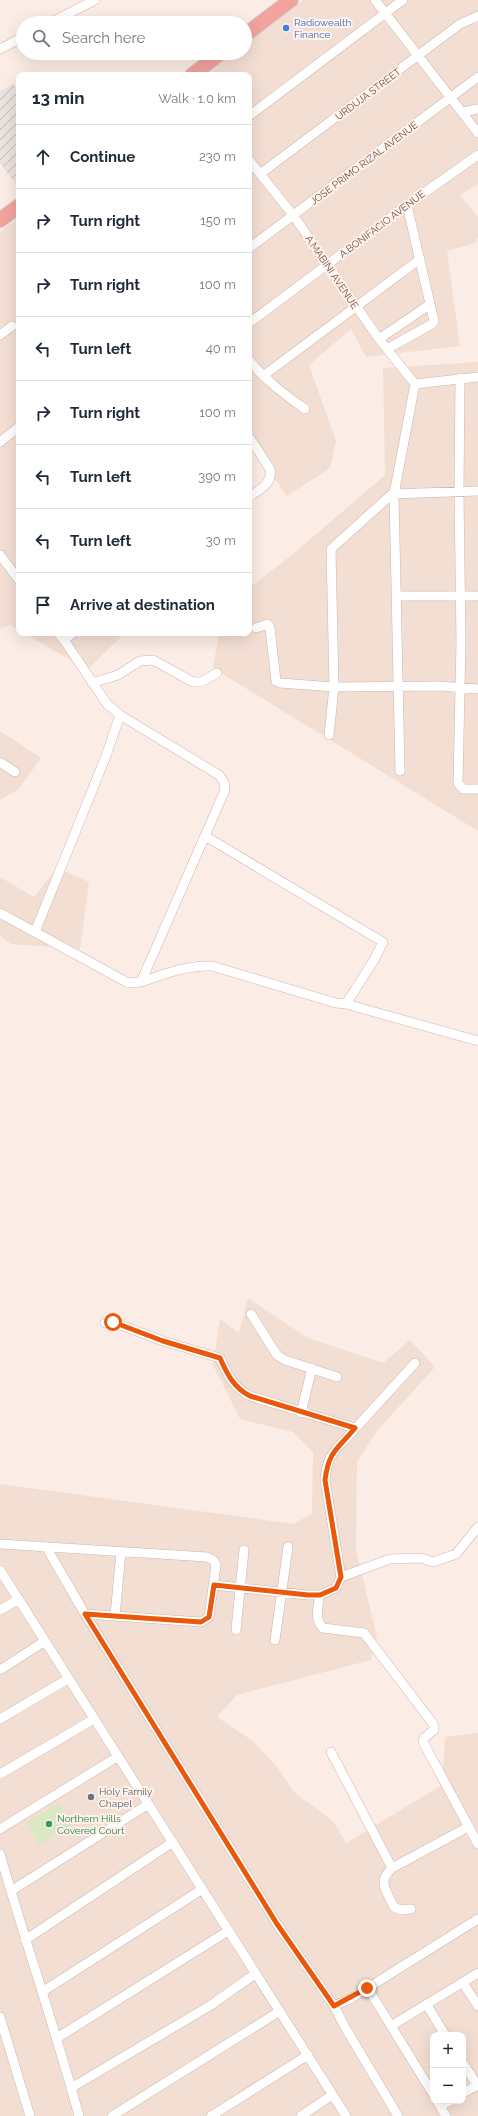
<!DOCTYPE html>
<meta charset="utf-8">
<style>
:root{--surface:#fff;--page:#f6f6f7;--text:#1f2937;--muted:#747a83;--line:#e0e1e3}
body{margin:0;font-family:Raleway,sans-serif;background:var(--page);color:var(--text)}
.controls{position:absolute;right:12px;bottom:12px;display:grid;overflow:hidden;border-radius:8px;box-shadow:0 4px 16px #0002}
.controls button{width:36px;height:36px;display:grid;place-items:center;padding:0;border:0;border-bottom:1px solid var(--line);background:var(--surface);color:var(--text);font:20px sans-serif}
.stop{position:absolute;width:12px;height:12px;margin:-9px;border:3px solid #ea580c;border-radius:50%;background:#fff}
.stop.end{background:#ea580c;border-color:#fff;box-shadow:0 1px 4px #0008}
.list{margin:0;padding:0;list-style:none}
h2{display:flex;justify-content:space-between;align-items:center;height:52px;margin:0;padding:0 16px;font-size:17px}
h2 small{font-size:13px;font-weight:400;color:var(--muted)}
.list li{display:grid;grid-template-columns:26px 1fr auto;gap:12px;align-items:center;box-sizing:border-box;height:64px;padding:0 16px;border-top:1px solid var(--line)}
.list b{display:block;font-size:15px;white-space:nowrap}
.list em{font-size:13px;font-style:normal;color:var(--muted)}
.icon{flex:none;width:22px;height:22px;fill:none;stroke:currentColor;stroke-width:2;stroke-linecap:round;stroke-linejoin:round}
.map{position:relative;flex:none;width:478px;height:2116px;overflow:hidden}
.search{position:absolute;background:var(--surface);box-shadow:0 4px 16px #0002;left:16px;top:16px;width:236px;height:44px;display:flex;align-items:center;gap:10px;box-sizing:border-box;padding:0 14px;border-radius:22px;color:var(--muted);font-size:15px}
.panel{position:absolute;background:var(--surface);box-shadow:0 4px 16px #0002;left:16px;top:72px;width:236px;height:564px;border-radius:8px}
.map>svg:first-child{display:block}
.residential{fill:#f3ded3;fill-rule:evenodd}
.industrial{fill:url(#industrial-furrows)}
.park{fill:#dae8c4}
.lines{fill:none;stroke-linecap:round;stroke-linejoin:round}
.minor-casing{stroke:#ceb6ae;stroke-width:10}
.highway-casing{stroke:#d5cbc9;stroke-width:16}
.minor{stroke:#fff;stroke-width:9}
.highway{stroke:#f3a29e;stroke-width:14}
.route{stroke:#ea580c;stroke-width:5}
.shop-dot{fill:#3f7fe0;stroke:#fef2eb;stroke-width:1.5}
.worship-dot{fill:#6b7280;stroke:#fef2eb;stroke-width:1.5}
.leisure-dot{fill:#2e9e5b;stroke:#fef2eb;stroke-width:1.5}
.labels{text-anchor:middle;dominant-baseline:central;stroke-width:4;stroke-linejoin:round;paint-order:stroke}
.shop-label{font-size:10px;fill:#366cbe;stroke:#fef2eb;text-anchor:start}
.street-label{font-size:10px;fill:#73514b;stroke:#fef2eb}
.worship-label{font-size:10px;fill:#5b616d;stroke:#fef2eb;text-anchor:start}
.leisure-label{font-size:10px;fill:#27864d;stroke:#fef2eb;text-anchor:start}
</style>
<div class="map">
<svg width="478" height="2116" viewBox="0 0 478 2116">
<defs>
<pattern id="industrial-furrows" width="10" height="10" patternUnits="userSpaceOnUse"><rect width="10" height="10" fill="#ebe2df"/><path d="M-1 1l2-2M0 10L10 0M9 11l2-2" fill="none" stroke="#c3bab7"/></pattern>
</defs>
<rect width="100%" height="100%" fill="#fbede5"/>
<path class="residential" d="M303,0H478V184L460,195L478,217V237L475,243L447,251L460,346L366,357L351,329L309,365L336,441L330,468L287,496L259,456L249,430V75H205L234,53H245V44Z
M19,217V630L10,625L0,629V232Z
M478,362V831L213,668L219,633H249V588L293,554L385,475L383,368Z
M24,633H125L87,670Z
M0,731L41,758L18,790L0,800Z
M57,868L89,882L80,949L11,944L0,936V877L34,897Z
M248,1298L308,1338L383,1363L410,1340L435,1367L377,1431L357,1462L356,1550L377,1637L371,1660L237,1695L217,1717L253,1741L278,1768L294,1792L334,1822L346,1843L442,1785L445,1737L478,1733V2116H0V1484L294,1524L312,1513L313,1452L293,1432L240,1419L213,1365L220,1319L239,1333ZM433,2035H463V2101H433Z"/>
<path class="industrial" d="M13,84L19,92V188L0,163V91Z"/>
<path class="park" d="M59,1803L72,1824L39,1845L26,1823Z"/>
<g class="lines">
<defs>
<path id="minor" d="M375,0L478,133
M50,23L95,0
M0,49L23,37
M463,112L478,109
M249,116L403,0
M249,160L293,215L379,339L415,384
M260,174L460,24L478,16
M249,248L478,77
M249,323L407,205L478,155
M0,335L12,326
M379,339L429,305
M387,349L432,324L434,321L407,205
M249,360C265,380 284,394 305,409
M263,376L420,259
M460,378L459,492L461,642L458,783L463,789H478
M415,384L478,377
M249,437L270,469C273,484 259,490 249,497
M0,442L19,427
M0,555L19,580
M396,596H478
M256,628L268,624L270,628L276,681L280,683L334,687L440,686L478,689
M58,633L64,640L73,633
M92,683L118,675L140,661L153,660L193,682H201L217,673
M329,735L334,687L331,549L392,494L478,491
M0,762L15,772
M400,771L394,494L415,384
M0,913L119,978L128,983L141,982L225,790L224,782L219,775L120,715L107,704L64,640
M35,932L106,756L120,715
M141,982C164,974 187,965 212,966L336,1003L346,1004L374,960L383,942L205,836
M346,1004L478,1041
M251,1314L277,1355L285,1360L337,1377
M105,1323L113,1322L163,1341L220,1358C227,1374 234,1388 250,1396L355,1428
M301,1413L312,1368
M0,1544L207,1557L213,1560L216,1565L209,1617L201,1622L85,1614
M46,1547L85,1614L277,1924L334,2006L346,2029L398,2116
M0,1570L346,2116
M341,1577L325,1480C327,1461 330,1454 344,1441L415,1363
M214,1585L307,1595H320L336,1588L341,1577L390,1559L421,1558L433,1562L456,1554L478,1527
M320,1595C318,1607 314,1619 323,1628L364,1633L434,1725V1730L424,1738L423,1742L478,1844
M0,1610L19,1599
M115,1616L121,1552
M236,1630L244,1550
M275,1640L288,1547
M0,1670L45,1641
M0,1719L68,1679
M331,1752L392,1868L468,1827
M0,1774L94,1719
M0,1829L117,1757
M0,1854C25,1941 55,2028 79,2116
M392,1868C377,1882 386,1890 394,1907L401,1910L411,1909
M11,1891L147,1805
M25,1940L173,1842
M463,1983L478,2006
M367,1987L433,2094
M42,1992L201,1890
M427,2005L445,2035
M334,2006L350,1999L478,1919
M0,2017L30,2116
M391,2026L478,1973
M57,2038L228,1931
M463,2063L477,2085
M71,2088L211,2005L255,1974
M463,2093L478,2085
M437,2101L446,2116
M440,2106L450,2101
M112,2116L280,2011
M211,2116L308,2055
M301,2116L332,2095"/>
<path id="highway" d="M245,35L291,0
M192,75L221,53
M0,220L19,206"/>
</defs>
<use href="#minor" class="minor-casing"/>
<use href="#highway" class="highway-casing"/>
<use href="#minor" class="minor"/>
<use href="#highway" class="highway"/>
</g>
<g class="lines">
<path class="route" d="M113,1322L163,1341L220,1358C227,1374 234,1388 250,1396L355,1428C338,1449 329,1450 325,1480L341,1577L336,1588L320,1595H308L214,1585L209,1617L201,1622L85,1614L277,1924L334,2006L367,1988"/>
</g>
<circle class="shop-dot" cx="286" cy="28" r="4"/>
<circle class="worship-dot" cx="91" cy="1797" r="4"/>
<circle class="leisure-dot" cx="49" cy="1824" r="4"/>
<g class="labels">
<g class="shop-label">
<text x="294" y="22">Radiowealth<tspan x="294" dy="12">Finance</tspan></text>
</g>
<g class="street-label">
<text transform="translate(368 94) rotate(-37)">URDUJA STREET</text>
<text transform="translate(364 163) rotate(-37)">JOSE PRIMO RIZAL AVENUE</text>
<text transform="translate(382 224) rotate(-37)">A.BONIFACIO AVENUE</text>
<text transform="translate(332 272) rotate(56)">A.MABINI AVENUE</text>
</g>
<g class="worship-label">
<text x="99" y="1791">Holy Family<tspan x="99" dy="12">Chapel</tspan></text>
</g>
<g class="leisure-label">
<text x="57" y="1818">Northern Hills<tspan x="57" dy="12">Covered Court</tspan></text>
</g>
</g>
</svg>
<div class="controls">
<button>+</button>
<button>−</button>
</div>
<div class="stop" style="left:113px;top:1322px"></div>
<div class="stop end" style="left:367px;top:1988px"></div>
<div class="search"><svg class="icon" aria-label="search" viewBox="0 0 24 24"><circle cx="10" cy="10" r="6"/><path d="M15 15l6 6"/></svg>Search here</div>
<section class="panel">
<h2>13 min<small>Walk · 1.0 km</small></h2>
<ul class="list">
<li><svg class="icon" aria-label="ahead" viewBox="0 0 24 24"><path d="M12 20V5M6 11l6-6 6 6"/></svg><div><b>Continue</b></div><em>230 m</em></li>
<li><svg class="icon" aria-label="right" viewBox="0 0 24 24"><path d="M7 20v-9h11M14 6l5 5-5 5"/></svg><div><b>Turn right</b></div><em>150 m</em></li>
<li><svg class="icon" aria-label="right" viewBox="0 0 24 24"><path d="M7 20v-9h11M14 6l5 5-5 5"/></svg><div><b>Turn right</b></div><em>100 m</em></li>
<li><svg class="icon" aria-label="left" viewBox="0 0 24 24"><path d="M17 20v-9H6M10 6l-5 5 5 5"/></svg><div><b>Turn left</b></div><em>40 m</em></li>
<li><svg class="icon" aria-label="right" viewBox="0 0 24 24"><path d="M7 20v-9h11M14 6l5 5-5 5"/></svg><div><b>Turn right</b></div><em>100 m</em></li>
<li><svg class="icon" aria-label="left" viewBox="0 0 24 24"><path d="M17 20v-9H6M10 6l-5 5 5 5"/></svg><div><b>Turn left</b></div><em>390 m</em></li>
<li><svg class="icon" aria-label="left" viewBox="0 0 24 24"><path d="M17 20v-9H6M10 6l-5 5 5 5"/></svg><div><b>Turn left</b></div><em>30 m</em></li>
<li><svg class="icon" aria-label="arrive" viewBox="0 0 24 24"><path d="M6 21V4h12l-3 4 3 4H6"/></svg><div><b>Arrive at destination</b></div></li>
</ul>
</section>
</div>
